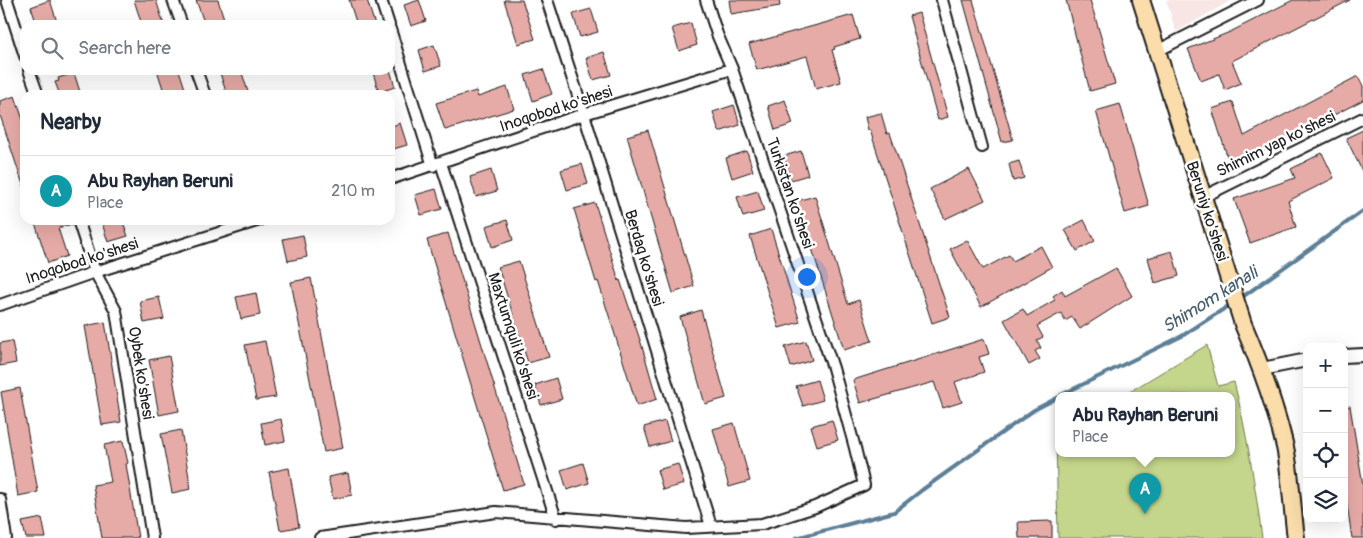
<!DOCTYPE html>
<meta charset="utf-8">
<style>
:root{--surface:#fff;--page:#f6f6f7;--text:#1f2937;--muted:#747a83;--line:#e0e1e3;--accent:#ea580c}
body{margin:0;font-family:Pangolin,sans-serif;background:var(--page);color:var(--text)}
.controls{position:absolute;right:15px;bottom:15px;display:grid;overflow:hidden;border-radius:10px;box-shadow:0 5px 20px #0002}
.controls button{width:45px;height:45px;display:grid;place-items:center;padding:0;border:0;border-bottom:1px solid var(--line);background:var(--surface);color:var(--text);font:25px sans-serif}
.you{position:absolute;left:806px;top:276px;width:18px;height:18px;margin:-12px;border:4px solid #fff;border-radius:50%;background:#1a73e8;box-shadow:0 0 0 8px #1a73e833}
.badge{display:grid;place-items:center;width:32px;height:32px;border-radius:50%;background:var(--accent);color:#fff;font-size:16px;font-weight:700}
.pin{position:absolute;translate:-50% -41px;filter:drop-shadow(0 1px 2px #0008)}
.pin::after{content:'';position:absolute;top:26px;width:18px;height:15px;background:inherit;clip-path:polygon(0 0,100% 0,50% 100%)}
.popup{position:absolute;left:1055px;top:392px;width:180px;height:65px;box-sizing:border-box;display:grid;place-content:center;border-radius:10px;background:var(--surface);filter:drop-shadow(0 1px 4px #0005);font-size:16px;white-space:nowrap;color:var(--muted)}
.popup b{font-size:19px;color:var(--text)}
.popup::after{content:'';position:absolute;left:50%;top:100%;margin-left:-10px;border:10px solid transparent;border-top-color:var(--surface)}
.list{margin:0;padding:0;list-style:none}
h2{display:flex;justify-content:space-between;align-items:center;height:65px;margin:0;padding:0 20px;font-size:21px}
h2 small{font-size:16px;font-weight:400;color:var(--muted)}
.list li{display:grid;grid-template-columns:32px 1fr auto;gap:15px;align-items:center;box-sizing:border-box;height:70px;padding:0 20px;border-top:1px solid var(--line)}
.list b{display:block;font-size:19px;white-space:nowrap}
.list p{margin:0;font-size:16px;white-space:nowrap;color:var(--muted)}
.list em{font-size:16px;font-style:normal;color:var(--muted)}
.icon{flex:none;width:28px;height:28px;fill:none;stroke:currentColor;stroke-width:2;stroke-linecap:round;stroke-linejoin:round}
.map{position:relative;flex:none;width:1363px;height:538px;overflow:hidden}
.search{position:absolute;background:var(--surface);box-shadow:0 5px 20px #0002;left:20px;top:20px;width:375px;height:55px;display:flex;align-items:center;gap:12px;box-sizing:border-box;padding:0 18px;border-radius:15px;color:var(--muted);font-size:19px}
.panel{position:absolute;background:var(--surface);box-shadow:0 5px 20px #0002;left:20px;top:90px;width:375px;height:135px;border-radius:15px}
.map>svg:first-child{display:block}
.built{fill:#f8e6e5}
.green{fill:#c4d68b;stroke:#707954}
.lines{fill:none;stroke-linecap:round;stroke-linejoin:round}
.stream{stroke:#5d7f96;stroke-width:4}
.building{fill:#e6aba7;stroke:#1c1c1c}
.minor-casing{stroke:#1c1c1c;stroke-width:14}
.tertiary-casing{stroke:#1c1c1c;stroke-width:16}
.primary-casing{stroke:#1c1c1c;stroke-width:20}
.minor{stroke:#fff;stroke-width:10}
.tertiary{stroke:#fff;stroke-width:12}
.primary{stroke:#faddab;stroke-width:16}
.labels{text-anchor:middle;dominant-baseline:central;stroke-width:5;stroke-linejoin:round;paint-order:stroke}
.street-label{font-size:16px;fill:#1c1c1c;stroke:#fff}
.water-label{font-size:18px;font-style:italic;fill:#475e6d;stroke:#fff}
</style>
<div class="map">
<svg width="1363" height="538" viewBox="0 0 1363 538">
<rect width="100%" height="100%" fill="#fff"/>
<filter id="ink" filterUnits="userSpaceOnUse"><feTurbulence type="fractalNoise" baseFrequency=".02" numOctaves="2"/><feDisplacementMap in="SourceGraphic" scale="10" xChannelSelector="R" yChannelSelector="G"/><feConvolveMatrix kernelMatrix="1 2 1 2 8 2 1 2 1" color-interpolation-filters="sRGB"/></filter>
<g filter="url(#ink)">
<path class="built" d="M1166,0H1232L1176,32Z"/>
<path class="green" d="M1207,345L1218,386L1234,382C1247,433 1255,485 1262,538H1058L1056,436L1059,435V453H1231V395H1124Z"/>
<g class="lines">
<path class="stream" d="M1241,298L1363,211
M1061,395L1182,336L1233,303
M796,538L894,512L922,490L1034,410L1059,397"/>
</g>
<path class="building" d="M50,0L57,22L47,25H37L31,7Z
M134,0H156L164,25H142Z
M196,0H218L226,25H205Z
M349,0H367L375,25H357Z
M419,0L426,21L411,26L404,5Z
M504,0H522L535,39L518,44Z
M729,0H779L780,6L731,14Z
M963,0H973L1013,140L1002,142Z
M1066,0H1090L1115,84L1090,91Z
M1293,0H1350L1232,61L1241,83L1225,90L1219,74L1201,81L1188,49L1230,32Z
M591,9L598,32L580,37L573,14Z
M919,13L948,117L938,120L909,16Z
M853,15L860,39L834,47L835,49L832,50L841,82L816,89L807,56L757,70L749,44Z
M691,23L697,45L679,51L672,28Z
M434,45L441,66L425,71L419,50Z
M604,52L611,75L593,80L586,58Z
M543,69L552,94L533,101L525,75Z
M157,70H179L187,95H165Z
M219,70H241L249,95H227Z
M372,70H390L395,87L379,92Z
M74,73L81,95H60L55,82L59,81L58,78Z
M1358,76L1363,86V100L1251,158L1230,165L1212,109L1233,102L1244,136Z
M507,87L514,109L445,130L436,103L476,91L478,97Z
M15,96L25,126V185H23L0,115V101Z
M785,100L793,124L775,130L768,106Z
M1120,104L1149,206L1125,213L1096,111Z
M734,105L740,125L719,132L713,112Z
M881,113L887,134L890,133L950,317L932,323L870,130H868L865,117Z
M400,123L407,145L390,150V127Z
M648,130L694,286L673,293L627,136Z
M1363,130V173L1346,138Z
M747,151L753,171L732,178L726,158Z
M801,151L808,175L791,180L784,156Z
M1322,153L1334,178L1288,201L1296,227L1250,243L1234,199L1295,178L1291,169Z
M1019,161L1024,178L1013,181L1009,164Z
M582,164L588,184L567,190L561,170Z
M969,169L985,200L945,219L930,189Z
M491,170L497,191L476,197L470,177Z
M436,189L442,209L421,215L415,195Z
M758,191L764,211L743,217L737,197Z
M815,196L848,304L859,300L872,341L844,350L797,201Z
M595,203L619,281L620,280L641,343L657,399L637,406L616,338L598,281L596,282L574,209Z
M34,220H71L72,224L58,228L67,256L48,263Z
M101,220H122L128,236L108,242Z
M507,220L513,240L492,247L486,226Z
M1084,220L1095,241L1077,251L1065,230Z
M771,229L800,322L779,328L750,236Z
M448,233L524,484L503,490L427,240Z
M303,235L307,257L288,261L283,239Z
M967,240L983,269L1009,255L1013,261L1041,246L1052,267L981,307L950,249Z
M1172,251L1179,276L1155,283L1148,258Z
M519,261L549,357L528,363L498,267Z
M1116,268L1132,296L1080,329L1072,317L1065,321L1061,313L1037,326L1043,337L1037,340L1041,348L1035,351L1040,359L1029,365L1004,320L1023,309L1027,316L1055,300L1053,296L1062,290L1065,296Z
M311,278L343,448L324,452L291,282Z
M256,293L260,315L241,319L236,297Z
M159,297L164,319L144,323L140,301Z
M701,310L726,398L705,404L680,317Z
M105,322L121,422L102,425L85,326Z
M984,339L989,354L979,357L984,372L955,382L962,402L943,408L934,382L860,403L853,380Z
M12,341L16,363L0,366V343Z
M265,341L276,397L256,400L245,345Z
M806,341L812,360L791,367L785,347Z
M169,356L179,411L159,415L149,360Z
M556,378L562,399L541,405L535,385Z
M817,380L823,400L803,406L796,386Z
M20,388L38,492L18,496L1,392Z
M1350,406L1363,485V538H1352L1344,485V407Z
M281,419L285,441L265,445L261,423Z
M832,420L838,440L817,446L811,426Z
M665,421L671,441L650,447L644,427Z
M734,423L750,481L729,487L713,429Z
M181,430L191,489L172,493L161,434Z
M123,441L128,463L126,464L138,538H102L93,485L111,482L104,445Z
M583,463L589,483L567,490L561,470Z
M678,464L684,484L663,490L657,470Z
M289,468L299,527L280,530L269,472Z
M348,473L352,495L333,499L328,477Z
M42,518L46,538H26L22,522Z
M1052,521V538H1019L1018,522Z"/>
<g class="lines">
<defs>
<path id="minor" d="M7,0L25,56
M173,0L182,25
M381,0L389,25
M547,0L584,114L711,526
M942,0L982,147
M390,29L433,166
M1157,51L1258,0
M29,70L38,95
M196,70L205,95
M441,163L556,519
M390,179L584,114L732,69
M1203,197L1363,118
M78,220L95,272L116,311L152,538
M0,305L95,272L260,220
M0,499L6,538
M320,538L496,512L686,528L762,524L815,507L864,485L855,448L833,368L732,69L717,34L706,0"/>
<path id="tertiary" d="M1344,356L1363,355
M1262,369L1307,360"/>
<path id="primary" d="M1141,0L1243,324C1260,364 1275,404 1285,447C1291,476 1292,508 1296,538"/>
</defs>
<use href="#minor" class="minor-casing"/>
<use href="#tertiary" class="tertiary-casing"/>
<use href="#primary" class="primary-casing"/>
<use href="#minor" class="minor"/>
<use href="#tertiary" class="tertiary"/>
<use href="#primary" class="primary"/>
</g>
</g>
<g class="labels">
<g class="street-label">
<text transform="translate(556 109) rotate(-18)">Inoqobod ko'shesi</text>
<text transform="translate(1276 144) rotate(-26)">Shimim yap ko'shesi</text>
<text transform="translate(790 193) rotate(71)">Turkistan ko'shesi</text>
<text transform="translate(1207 211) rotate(72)">Beruniy ko'shesi</text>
<text transform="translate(644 258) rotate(73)">Berdaq ko'shesi</text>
<text transform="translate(82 261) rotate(-18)">Inoqobod ko'shesi</text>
<text transform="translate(513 336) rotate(72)">Maxtumquli ko'shesi</text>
<text transform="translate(141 373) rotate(81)">Oybek ko'shesi</text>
</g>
<g class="water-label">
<text transform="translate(1210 300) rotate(-32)">Shimom kanali</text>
</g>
</g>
</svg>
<div class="controls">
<button>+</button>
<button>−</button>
<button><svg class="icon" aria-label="locate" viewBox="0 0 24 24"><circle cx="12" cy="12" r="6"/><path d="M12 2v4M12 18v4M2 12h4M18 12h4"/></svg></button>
<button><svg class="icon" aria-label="layers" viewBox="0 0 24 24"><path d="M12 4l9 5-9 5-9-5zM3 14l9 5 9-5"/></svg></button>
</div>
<div class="you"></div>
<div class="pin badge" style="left:1145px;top:514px;background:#0f9aa8">A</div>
<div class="popup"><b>Abu Rayhan Beruni</b>Place</div>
<div class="search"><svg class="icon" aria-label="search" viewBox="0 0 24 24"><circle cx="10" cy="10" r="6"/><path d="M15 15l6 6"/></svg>Search here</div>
<section class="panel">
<h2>Nearby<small></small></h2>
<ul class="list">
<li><span class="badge" style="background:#0f9aa8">A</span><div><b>Abu Rayhan Beruni</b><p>Place</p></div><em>210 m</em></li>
</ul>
</section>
</div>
